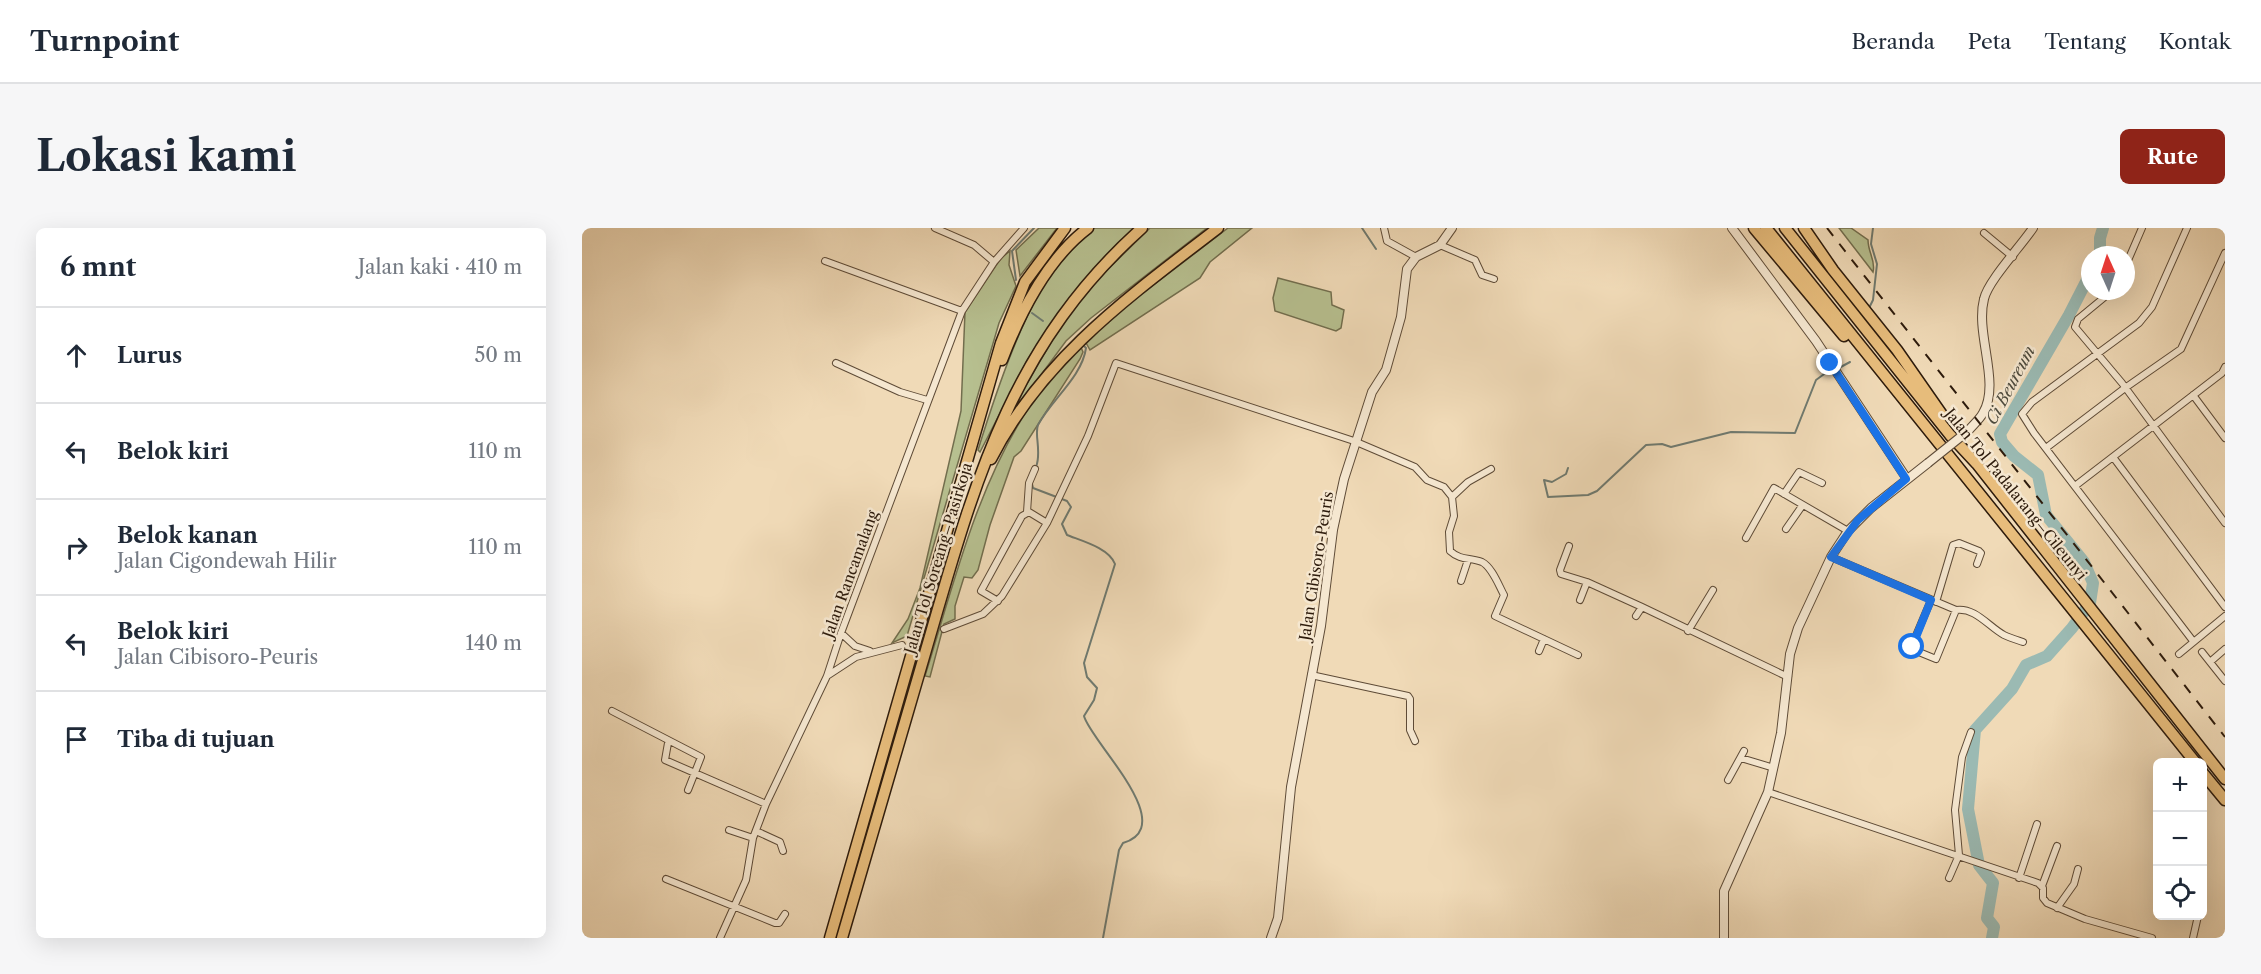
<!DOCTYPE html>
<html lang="id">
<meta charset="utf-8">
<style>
:root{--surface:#fff;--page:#f6f6f7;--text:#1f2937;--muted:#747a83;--line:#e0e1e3;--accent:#8f2418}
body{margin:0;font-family:"Libre Caslon Text",serif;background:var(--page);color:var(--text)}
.controls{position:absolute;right:18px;bottom:18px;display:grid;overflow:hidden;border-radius:9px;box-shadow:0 6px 24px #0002}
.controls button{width:54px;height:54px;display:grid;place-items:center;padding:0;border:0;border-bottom:2px solid var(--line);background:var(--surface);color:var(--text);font:30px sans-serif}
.compass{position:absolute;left:1499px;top:18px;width:54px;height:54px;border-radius:50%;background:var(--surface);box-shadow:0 6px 24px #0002;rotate:357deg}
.stop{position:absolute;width:18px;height:18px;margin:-14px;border:4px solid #1a73e8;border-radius:50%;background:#fff}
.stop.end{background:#1a73e8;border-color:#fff;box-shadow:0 2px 6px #0008}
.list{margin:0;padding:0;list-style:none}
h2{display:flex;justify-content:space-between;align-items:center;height:78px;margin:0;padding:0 24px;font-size:26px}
h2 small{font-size:20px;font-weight:400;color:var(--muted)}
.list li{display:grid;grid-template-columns:39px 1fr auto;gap:18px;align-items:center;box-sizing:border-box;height:96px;padding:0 24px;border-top:2px solid var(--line)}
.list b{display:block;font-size:22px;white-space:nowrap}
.list p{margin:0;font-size:20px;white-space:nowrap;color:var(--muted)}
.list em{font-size:20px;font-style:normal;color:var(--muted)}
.icon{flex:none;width:33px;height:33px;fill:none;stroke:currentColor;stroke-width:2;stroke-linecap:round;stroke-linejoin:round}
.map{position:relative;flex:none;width:1643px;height:710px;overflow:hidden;border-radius:9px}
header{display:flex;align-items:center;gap:36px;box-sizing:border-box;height:84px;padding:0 30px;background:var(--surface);border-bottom:2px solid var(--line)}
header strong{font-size:28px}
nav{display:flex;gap:33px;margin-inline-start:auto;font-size:21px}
.intro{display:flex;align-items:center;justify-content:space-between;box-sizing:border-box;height:144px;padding:0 36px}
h1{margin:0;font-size:42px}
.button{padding:15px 27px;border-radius:9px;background:var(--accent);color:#fff;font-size:21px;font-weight:700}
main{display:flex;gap:36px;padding:0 36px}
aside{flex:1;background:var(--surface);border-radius:9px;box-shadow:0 6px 24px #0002}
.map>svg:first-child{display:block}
.green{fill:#b7c090;stroke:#726e4e;stroke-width:1.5}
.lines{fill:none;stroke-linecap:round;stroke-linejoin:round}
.stream{stroke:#6f7a70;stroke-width:2}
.river{stroke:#9bbab3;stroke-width:12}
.minor-casing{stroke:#5e4b37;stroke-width:8}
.tertiary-casing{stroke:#5e4b37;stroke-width:10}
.motorway-casing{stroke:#2d1b0c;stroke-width:13}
.minor{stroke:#f5e7d0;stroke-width:6}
.tertiary{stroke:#f5e7d0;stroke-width:8}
.motorway{stroke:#e8bd7c;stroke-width:10}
.rail{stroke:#2d1b0c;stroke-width:2;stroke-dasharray:10 10;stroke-linecap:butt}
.tertiary-bridge-casing{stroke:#5e4b37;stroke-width:10;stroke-linecap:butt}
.tertiary-bridge{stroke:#f5e7d0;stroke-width:8}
.route{stroke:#1a73e8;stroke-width:8}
.labels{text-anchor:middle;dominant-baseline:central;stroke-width:5;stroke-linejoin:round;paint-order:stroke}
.street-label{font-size:15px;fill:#2d1b0c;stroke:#f5e7d0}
.water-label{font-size:16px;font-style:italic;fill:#4e4b3e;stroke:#f5e7d0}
</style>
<header>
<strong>Turnpoint</strong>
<nav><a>Beranda</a><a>Peta</a><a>Tentang</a><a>Kontak</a></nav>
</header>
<div class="intro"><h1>Lokasi kami</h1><a class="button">Rute</a></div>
<main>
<aside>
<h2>6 mnt<small>Jalan kaki · 410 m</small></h2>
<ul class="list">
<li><svg class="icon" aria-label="ahead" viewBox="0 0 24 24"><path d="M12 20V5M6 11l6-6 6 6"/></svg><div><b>Lurus</b></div><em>50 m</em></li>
<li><svg class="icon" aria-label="left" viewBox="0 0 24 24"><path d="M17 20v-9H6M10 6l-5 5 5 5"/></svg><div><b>Belok kiri</b></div><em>110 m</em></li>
<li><svg class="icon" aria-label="right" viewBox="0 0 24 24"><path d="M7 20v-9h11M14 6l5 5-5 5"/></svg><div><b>Belok kanan</b><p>Jalan Cigondewah Hilir</p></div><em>110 m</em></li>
<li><svg class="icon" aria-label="left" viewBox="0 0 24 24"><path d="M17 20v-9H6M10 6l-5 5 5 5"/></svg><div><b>Belok kiri</b><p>Jalan Cibisoro-Peuris</p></div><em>140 m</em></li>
<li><svg class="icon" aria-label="arrive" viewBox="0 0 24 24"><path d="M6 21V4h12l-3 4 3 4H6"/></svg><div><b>Tiba di tujuan</b></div></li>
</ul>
</aside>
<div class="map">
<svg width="1643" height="710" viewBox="0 0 1643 710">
<rect width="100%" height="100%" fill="#f0dab7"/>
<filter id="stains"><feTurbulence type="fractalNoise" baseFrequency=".00333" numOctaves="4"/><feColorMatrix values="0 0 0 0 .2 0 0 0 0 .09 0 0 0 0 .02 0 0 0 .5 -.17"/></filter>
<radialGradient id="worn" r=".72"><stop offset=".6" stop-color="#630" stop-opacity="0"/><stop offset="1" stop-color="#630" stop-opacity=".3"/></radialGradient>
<path class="green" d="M457,0H475L438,48L434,22Z
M510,0H554L476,87L446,131L398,224L396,222C414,164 443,76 480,29C489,18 501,9 510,0Z
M568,0H625L509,90L484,113L428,189L426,188L479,97L518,49Z
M646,0H670L628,34L618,50L508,122L503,113L536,84Z
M1257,0H1269L1286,12C1286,25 1294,32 1291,44Z
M428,23L427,37L434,58L417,95L325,408L310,415L326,391L338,360L379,183L383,84L419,30Z
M696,50L749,64L750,77L762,82L759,100L754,103L693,83L691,70Z
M498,117L501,124L498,131L439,223L432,229L408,297L396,342L390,350L382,349L373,378V391L362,396L348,449L343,448C371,359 393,264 444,184C459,160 478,138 498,117Z"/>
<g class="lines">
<path class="stream" d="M780,0L794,21
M434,52L430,23L452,0
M1287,80L1291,72L1295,36L1289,16L1291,0
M450,85L461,93
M1255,141L1268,134
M454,239C460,224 452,206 456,197C469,172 500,149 504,120L501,117
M986,240L984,246L970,254L962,252L966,269L1006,267L1015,263L1064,217L1080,216L1089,219L1149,204L1213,205L1234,152L1249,141
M450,256L451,260L485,273L489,279L480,296L485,307C500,313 527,320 533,336L502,435L505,449L515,460L512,472L502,488C508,513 599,598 541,615L537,622L521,710"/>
<path class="river" d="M1518,27V10L1521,0
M1410,710L1412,699L1405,690L1411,655L1397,637L1386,581L1393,502L1430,461L1444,437L1465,428L1490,400L1508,375L1511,355L1502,334L1464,287L1456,247L1432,228L1420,214L1418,206L1487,87L1508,46"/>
<defs>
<path id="minor" d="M353,0L392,17L412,34
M802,0L805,13L834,29
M1605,0L1570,79L1557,95L1450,174L1440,186L1452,205L1611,413
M1402,5L1431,29
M858,17L893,32L900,47L912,51
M243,33L380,83
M1544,37L1560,0
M1530,63L1496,91L1493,99L1540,155L1643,295
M254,135L318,164L345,172
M1611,167L1643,210
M1464,220L1543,160L1599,121L1643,25
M1531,229L1643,379
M1493,258L1640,145L1643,139
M1202,266L1217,244L1240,255
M870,269L886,254L909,241
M445,284L447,255L453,241
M1204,301L1220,278
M1164,310L1192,260L1266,303
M987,318L978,342L979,346L1005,354L1060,379L1206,449
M1249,329L1374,382C1393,379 1407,399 1422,407C1428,410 1435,412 1441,414
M879,353L886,332
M998,372L1005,354
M1349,372L1330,417L1332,422L1354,431L1374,382
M416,373L399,363L440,288L447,284L465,295
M1354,374L1371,317L1377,315L1397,323L1399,325L1395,336
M1054,388L1060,379
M362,401L401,386L420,368L465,295L506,208L534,135L772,213L833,239L845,252L862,259L870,269L872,288L867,304L868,323C879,333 888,329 900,334C910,339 917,358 922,367L913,388L996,427
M1106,403L1131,362
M259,405L273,418L288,423
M957,423L962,411
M1620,424L1643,453
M1597,426L1643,388
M1628,434L1643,421
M729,447L826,468L828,471V502L833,513
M245,448L274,429L320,417
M30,483L119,529L106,562
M86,515L83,532L184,576
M1159,530L1192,540
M1146,552L1162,523
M1186,564L1456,655L1461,660V670L1465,675L1503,691L1570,710
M147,602L171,610
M174,603L198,614L201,623
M1367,650L1377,627L1373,582L1380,529L1389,504
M1437,650L1455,596
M84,651L193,695H197L203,686
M1460,658L1475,618
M1475,680L1492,656L1496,641
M138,710L164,652L171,610L184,576L245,448L259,405L380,83L412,34L442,0
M1611,710L1616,688"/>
<path id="tertiary" d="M1150,0L1234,113L1325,251
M1386,203C1391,197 1398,191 1401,185C1419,155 1393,106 1402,71C1406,53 1439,18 1451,0
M689,710L696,690L709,559L739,398L751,302L762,251L790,164L804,142L819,89L825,41L834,29L858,17L870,0
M1142,710V663L1186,564L1199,505L1208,426L1216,400L1249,329L1266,303L1289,280L1346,235"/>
<path id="motorway" d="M1172,0L1262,108
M1184,0L1613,534
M1203,0L1368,207L1395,236L1643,551
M1222,0L1251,42L1315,122L1361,188
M420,132C438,85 465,31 506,0
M409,231C460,130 549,67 636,0
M1620,544L1643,572
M248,710L419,115L443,54L483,0
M260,710C288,614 316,518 344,422C392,257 427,119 560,0"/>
</defs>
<use href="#minor" class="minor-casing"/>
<use href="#tertiary" class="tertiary-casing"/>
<use href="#motorway" class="motorway-casing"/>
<use href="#minor" class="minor"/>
<use href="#tertiary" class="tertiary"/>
<use href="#motorway" class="motorway"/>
<path class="rail" d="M1245,0L1643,509"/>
<defs>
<path id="tertiary-bridge" d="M1346,235L1386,203"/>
</defs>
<use href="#tertiary-bridge" class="tertiary-bridge-casing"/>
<use href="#tertiary-bridge" class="tertiary-bridge"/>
</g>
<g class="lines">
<path class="route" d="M1248,135L1324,251L1276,292L1249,329L1349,372L1330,419"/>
</g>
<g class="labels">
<g class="street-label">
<text transform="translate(1434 266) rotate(51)">Jalan Tol Padalarang–Cileunyi</text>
<text transform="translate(356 330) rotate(-73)">Jalan Tol Soreang–Pasirkoja</text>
<text transform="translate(734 338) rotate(-81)">Jalan Cibisoro-Peuris</text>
<text transform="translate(268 346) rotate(-70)">Jalan Rancamalang</text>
</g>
<g class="water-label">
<text transform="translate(1428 157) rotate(-62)">Ci Beureum</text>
</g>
</g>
<rect width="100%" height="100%" filter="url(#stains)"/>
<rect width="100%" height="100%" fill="url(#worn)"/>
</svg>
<div class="controls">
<button>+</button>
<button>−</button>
<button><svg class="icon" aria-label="locate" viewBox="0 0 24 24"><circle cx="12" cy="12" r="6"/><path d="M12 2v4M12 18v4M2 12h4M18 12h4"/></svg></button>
</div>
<svg class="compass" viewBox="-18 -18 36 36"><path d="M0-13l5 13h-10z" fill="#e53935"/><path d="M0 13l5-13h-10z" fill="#747a83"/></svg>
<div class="stop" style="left:1330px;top:419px"></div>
<div class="stop end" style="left:1248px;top:135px"></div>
</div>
</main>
